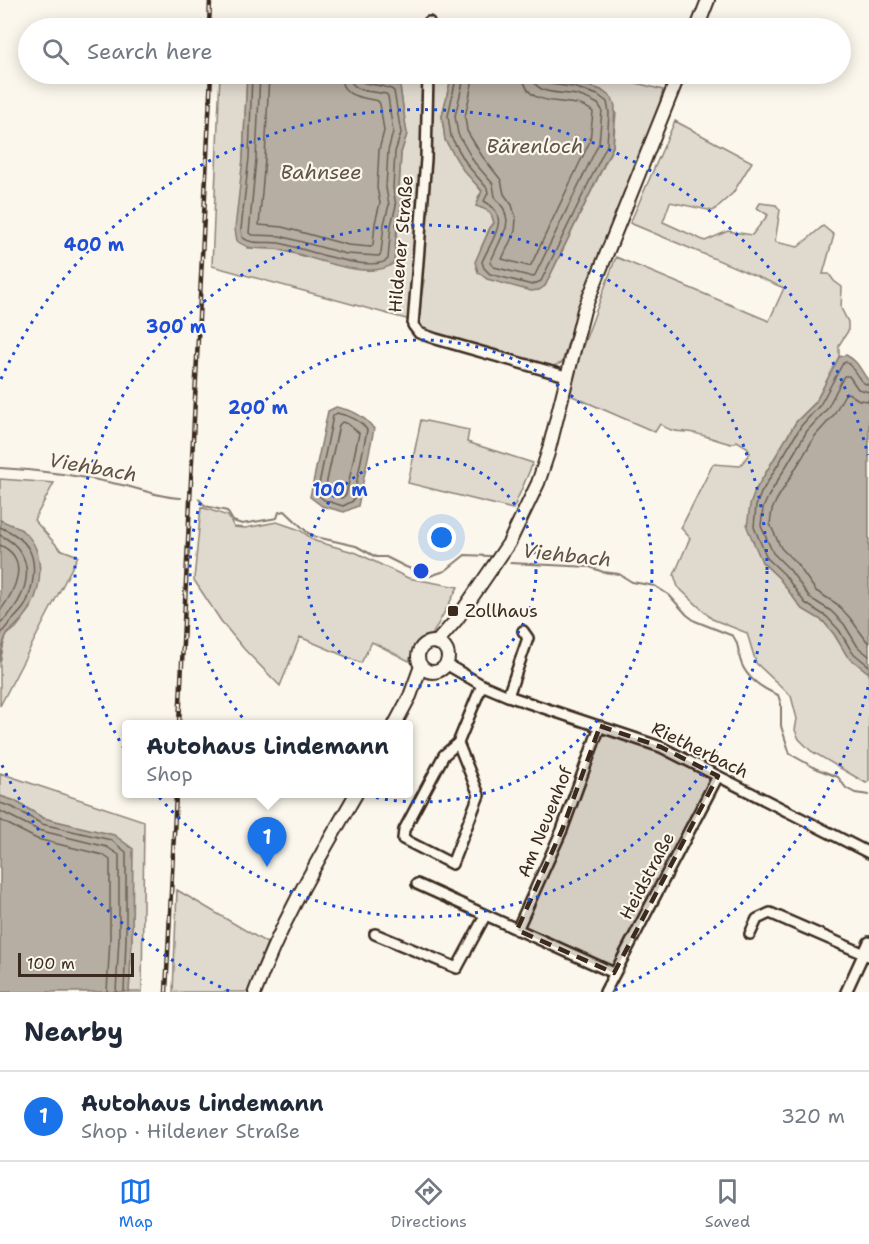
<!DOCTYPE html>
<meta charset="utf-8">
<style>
:root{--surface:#fff;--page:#f6f6f7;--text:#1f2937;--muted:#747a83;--line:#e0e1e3;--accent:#1a73e8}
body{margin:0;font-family:"Shantell Sans",sans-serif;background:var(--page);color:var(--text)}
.scale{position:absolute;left:18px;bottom:15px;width:116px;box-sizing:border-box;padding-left:6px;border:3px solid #3b2a1e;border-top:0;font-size:16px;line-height:21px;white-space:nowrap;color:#3b2a1e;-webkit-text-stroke:4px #fbf7ec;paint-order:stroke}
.you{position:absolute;left:442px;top:538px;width:21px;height:21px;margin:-15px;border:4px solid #fff;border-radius:50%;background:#1a73e8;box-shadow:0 0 0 9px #1a73e833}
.badge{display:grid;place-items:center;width:39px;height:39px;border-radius:50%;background:var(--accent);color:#fff;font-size:20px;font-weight:700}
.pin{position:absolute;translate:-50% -50px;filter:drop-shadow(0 2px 3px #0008)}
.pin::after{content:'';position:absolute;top:32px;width:21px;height:18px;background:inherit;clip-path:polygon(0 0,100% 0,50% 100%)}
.popup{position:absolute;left:122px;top:720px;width:291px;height:78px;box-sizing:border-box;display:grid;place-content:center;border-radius:6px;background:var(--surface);filter:drop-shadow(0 2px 4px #0005);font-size:20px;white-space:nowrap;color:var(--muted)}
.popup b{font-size:22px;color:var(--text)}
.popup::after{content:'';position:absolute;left:50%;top:100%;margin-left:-12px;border:12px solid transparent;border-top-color:var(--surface)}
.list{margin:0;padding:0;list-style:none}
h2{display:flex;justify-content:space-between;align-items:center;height:78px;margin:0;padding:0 24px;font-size:26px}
h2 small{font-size:20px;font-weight:400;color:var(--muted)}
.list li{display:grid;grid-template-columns:39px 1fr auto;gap:18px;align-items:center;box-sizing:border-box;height:90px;padding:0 24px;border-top:2px solid var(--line)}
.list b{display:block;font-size:22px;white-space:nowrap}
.list p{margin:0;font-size:20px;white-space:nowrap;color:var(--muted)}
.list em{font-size:20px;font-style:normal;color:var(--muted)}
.icon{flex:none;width:33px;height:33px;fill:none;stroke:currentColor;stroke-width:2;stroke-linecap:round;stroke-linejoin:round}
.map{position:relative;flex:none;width:869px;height:992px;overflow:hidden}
.search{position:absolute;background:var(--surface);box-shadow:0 3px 15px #0003;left:18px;right:18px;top:18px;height:66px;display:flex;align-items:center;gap:15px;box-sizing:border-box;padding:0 21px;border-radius:33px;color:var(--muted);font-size:22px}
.sheet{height:168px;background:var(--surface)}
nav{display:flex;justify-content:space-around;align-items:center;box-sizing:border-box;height:84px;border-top:2px solid var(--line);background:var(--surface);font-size:16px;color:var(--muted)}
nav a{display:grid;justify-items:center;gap:3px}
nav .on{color:var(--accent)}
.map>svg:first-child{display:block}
.green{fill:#dfd9ce;stroke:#8d8276;stroke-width:1.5}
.water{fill:#b6aea2;stroke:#85796d;stroke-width:1.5}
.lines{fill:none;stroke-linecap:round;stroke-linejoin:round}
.shore{stroke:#6c5f53;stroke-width:1.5}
.stream{stroke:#85796d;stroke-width:2}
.minor-casing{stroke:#3b2a1e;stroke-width:14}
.major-casing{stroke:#3b2a1e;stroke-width:16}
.minor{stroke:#fbf7ec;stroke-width:9}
.major{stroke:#fbf7ec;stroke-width:12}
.rail-casing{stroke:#3b2a1e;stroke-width:4.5}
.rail{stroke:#fbf7ec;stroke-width:2;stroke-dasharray:7;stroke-linecap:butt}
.marked{fill:#3b2a1e;fill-opacity:0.2;stroke:#3b2a1e;stroke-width:4.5;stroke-dasharray:12 8;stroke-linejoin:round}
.ring{fill:none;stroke:#1d4ed8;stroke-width:3;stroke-dasharray:3 6}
.poi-dot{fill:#3b2a1e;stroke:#fbf7ec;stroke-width:2}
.labels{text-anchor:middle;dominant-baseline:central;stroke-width:4.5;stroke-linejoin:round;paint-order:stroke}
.street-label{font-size:18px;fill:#3b2a1e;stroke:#fbf7ec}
.poi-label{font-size:18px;fill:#3b2a1e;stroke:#fbf7ec;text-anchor:start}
.water-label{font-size:20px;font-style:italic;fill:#605246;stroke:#fbf7ec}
.centre{fill:#1d4ed8;stroke:#fbf7ec;stroke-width:3}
.ring-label{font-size:18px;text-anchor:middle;font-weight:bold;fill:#1d4ed8;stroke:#fbf7ec;stroke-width:4.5;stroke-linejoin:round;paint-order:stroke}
</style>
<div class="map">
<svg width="869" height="992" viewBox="0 0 869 992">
<rect width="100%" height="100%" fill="#fbf7ec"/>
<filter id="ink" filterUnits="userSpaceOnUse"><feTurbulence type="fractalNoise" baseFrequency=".0167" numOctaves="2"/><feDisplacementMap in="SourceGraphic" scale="12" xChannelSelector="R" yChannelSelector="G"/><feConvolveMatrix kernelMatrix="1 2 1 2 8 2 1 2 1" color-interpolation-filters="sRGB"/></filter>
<g filter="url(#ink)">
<path class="green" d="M220,74H247L243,158L248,248L277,249L344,267L374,270L397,235L403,198L399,188L401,153L407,134L400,87L373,77L346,74H452L442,116L445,140L482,192L478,197L481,208L487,209L492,215L494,223L490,228L480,251L545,286L613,147L616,113L601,90L574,81L550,78L540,74H603L663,90L655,121L579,306L562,363L553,366L539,363L424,332L417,323L424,280L412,276L410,320L212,266Z
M675,121L752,162L733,193L713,211L670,202L663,222L705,241L728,231L752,235L768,215L757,208L760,203L776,205L780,210L775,242L798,247L823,226L834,235L823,274H829L834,281L842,287L841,308L848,322V331L839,345V357L815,403L796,422L755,491L762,562L779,578L801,608L823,621L834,634L848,656L869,673V781L866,783L811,751L799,739L795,730L797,719L791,696L756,663L747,633L712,619L678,587L674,575L690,538L681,528L713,464L740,466L750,453L747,447L737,441L731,444C719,441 699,433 688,432C676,431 671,432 660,424L655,432L570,395L579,357L616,257L769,321L784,288L630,223Z
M421,420L469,430L467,442L533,463L513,509L408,483Z
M0,479L54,483L34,520L60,549L78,556L0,706V662L4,642L7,635L16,628L31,608L22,530L0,520Z
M201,507L228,516L234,527L245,528L277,522L300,530L315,541L357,553L408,578L458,587L431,637L416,643L409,661L372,642L361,663L300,637L280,686L244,649L221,621L194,580Z
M0,773L144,821L142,992H129L132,939L113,835L43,818L15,801L0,796Z
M177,890L267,943L248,992H173Z"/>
<path class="water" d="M247,74C282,74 374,67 400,87L407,134L401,153L399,188L403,198L402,207L397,226L394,263C368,284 306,253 276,249C258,247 253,252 237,241L235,229L243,158Z
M452,74H540L550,78L574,81L601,90L612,98L615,106L613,146L545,286L539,290L531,291L487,279L478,272L475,262L490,228L494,223C491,210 487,210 476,206L482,191L463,170L445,140L442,116Z
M846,355C861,363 859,370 869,381V673L847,656L834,634L823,621L801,608L779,578L762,562L747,527L750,505L755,491L796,422L815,403L839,357Z
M336,407C351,410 364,415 374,429L358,506L344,512L322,506L310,497L328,411Z
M0,520C7,523 15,526 21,530C45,546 43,584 31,607C26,618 14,626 7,635C2,642 2,654 0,662Z
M0,796L15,801L43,818L114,835L133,849L132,939L129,992H0Z"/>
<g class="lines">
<path class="shore" d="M252,74L249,158L241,229L242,237C253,246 265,241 279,243C300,247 373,275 388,259L391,225L396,206L393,188L395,152L401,133L394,91C384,82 358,88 356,74
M260,74L256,159L249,233L253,235L280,236L346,254L379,256L381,253L384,224L389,205L386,188L388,151L393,132L388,96L386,94C371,91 350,93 349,74
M269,74L265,159L259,225L282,227L348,245L371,247L373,245L375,223L380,203L377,188L379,150L384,131L380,104L378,101C359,97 341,97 340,74
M457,74L448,116L451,137L468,166L487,188L488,193L484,201C513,217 491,240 482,262L484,268L490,274L532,285L541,281L607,145L609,113L607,102L598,95L573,87L549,84L541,80L539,74
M465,74L455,116L458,134L474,162L493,184L495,197L504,209L507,220L506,228L490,263L494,267L533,277L535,275L599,143L602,110L598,104C589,99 580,95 570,94C555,92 533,94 532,74
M474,74L465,117L467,131L482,156L501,180L504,194L512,205L516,219L515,231L502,259L528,266L531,265L590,141L593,112C573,93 525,114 523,74
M869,385C857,383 857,369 846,362L843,363L820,405L801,426L761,493L756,506L754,527L767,558L784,574L805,603L827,617L839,630L852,652L869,666
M869,392L858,389L849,376H844L827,409L807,431L768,497L763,508L761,526L773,553L790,570L810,598L831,611L844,624L858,647L869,656
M869,401L859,400L848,393L845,394L833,416L815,436L776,501L772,510L770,524L781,548L797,564L816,591L837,604L850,618L869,644
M337,413C349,416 361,420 367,430L353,501L343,506L324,500L317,494L333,416Z
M342,422L348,424L359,433L346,495L342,498L328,494L325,490L339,425Z
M0,527C28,539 38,554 32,585C30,593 28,601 24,607C17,617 5,625 0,636
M0,535C41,554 29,599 0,623
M0,545C31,559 15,591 0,611
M0,803L12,807L42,824L111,840L126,852V939L124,992
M0,811L38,830L107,847L119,855V938L116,992
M0,820L37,839L103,855L110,860V938L107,992"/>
<path class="stream" d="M0,468C41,470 81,476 122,485C141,489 161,498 181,498
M199,499L205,506L227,511L233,521L242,524L277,518L279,512L285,511L308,533L316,537L356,546L376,557H386L406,567L430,576L445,571L465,555L490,556
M510,563L590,567L603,572L619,574L632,582L655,586L669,595L687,615L695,621L733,636C739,644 738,650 740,659C745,678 761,688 778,695L781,704V726L790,754L817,769L838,777L846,788L855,793L869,795"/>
<defs>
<path id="minor" d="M429,28V22
M428,74L426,159L413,325L419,333L436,339L566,376
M446,664L482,685L508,696L661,747L869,853
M508,696L528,638L523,631
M458,743L479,795L452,864L403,839L404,830L444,755L458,743L482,685
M417,884L614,973
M517,930L562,830L600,726
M375,934L457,968L485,916
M750,934L757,919L770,913L869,956
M605,992L718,776
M846,992L869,942"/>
<path id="major" d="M697,28L708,0
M418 657a15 15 0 1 1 30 0a15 15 0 1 1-30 0Z
M436,643L457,619L509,543L538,483L548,453L584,310L679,74
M395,724L410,696L421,666
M255,992C281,922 319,858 356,794"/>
</defs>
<use href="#minor" class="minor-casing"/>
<use href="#major" class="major-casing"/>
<use href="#minor" class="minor"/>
<use href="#major" class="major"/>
<defs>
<path id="rail" d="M209,28L210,0
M179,724L211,74
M166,992L176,794"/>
</defs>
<use href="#rail" class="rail-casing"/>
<use href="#rail" class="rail"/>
</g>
</g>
<path class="marked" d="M600,726L661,747L718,776L614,973L517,930L562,830Z"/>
<g class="ring">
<circle cx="421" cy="571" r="115"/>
<circle cx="421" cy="571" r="231"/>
<circle cx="421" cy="571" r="346"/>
<path d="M868 687A462 462 0 0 1 613 991M229 991A462 462 0 0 1 1 763M1 379A462 462 0 0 1 868 455"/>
</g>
<rect class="poi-dot" x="447" y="605" width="12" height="12" rx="3"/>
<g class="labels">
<g class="street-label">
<text transform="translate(401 244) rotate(-85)">Hildener Straße</text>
<text transform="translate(700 750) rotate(26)">Rietherbach</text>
<text transform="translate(545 822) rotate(-68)">Am Neuenhof</text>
<text transform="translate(647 876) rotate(-62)">Heidstraße</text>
</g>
<g class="poi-label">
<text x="465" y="611">Zollhaus</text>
</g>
<g class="water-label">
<text x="535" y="146">Bärenloch</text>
<text x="321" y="172">Bahnsee</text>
<text transform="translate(93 467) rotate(10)">Viehbach</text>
<text transform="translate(567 555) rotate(6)">Viehbach</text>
</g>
</g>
<circle cx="421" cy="571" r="9" class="centre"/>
<g class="ring-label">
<text x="94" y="251">400 m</text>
<text x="176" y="333">300 m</text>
<text x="258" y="414">200 m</text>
<text x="340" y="496">100 m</text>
</g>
</svg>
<div class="scale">100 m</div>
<div class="you"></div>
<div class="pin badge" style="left:267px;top:867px">1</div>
<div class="popup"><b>Autohaus Lindemann</b>Shop</div>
<div class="search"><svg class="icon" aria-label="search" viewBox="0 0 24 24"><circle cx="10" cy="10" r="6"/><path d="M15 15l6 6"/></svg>Search here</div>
</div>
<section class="sheet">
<h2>Nearby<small></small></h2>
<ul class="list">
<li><span class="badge">1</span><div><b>Autohaus Lindemann</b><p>Shop · Hildener Straße</p></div><em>320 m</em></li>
</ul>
</section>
<nav>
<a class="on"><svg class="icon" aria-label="map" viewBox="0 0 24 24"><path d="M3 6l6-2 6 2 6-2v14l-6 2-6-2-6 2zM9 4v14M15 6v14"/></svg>Map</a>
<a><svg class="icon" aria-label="directions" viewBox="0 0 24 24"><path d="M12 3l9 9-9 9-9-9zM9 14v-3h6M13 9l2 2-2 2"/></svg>Directions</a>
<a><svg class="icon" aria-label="saved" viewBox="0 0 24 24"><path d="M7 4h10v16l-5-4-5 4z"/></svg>Saved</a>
</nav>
